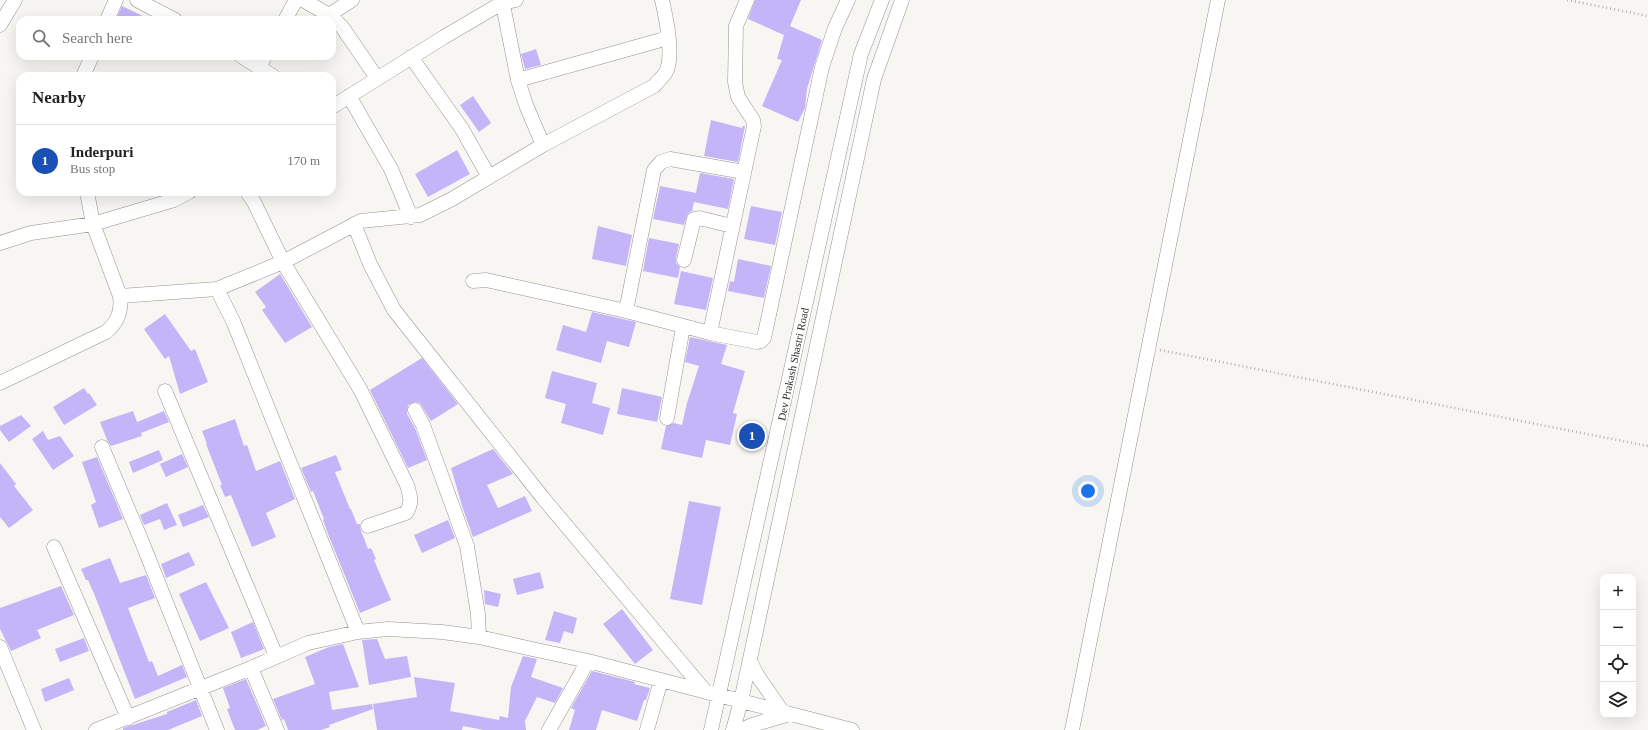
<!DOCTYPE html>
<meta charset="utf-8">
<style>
:root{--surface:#fff;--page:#f2f2f2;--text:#222;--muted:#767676;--line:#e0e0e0;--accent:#7c3aed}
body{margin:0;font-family:"Times New Roman",serif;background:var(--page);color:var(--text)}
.controls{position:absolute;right:12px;bottom:12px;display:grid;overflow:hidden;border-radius:8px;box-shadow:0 4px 16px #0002}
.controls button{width:36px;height:36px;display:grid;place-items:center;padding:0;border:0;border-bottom:1px solid var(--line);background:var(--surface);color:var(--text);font:20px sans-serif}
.you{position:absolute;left:1088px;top:491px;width:14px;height:14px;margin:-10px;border:3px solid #fff;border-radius:50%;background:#1a73e8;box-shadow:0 0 0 6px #1a73e833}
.badge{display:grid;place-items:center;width:26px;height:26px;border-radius:50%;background:var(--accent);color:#fff;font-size:13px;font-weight:700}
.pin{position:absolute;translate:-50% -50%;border:2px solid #fff;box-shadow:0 1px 4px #0006}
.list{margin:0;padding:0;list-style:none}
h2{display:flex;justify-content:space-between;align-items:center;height:52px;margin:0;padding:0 16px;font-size:17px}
h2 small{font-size:13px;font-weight:400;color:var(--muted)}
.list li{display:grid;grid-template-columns:26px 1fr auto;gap:12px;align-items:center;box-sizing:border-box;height:72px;padding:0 16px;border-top:1px solid var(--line)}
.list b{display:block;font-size:15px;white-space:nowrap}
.list p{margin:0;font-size:13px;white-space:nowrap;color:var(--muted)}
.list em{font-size:13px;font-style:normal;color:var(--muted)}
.icon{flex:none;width:22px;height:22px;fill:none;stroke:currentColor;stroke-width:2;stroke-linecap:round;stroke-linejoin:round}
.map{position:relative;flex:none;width:1648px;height:730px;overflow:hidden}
.search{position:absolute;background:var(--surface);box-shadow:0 4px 16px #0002;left:16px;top:16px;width:320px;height:44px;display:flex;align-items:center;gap:10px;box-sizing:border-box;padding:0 14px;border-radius:12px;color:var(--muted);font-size:15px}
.panel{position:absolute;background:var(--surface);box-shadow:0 4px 16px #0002;left:16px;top:72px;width:320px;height:124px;border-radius:12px}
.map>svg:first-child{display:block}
.building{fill:#c3b5f8}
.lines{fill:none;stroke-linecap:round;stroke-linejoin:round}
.minor-casing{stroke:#94938f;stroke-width:15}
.path{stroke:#b2b1ae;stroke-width:2.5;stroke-dasharray:1 3;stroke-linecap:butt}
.minor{stroke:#fff;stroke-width:14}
.labels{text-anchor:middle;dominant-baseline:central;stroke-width:3.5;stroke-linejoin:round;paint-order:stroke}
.street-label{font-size:11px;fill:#2e2e2c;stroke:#fff}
</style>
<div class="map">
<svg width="1648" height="730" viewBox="0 0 1648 730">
<rect width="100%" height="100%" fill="#f8f6f2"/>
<path class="building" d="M755,0H801L790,26L822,40L807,89L805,108L798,122L762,106L782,60L777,59L784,35L748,19Z
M122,6L151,20H116Z
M536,49L541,65L525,69L521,54Z
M473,96L491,123L479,132L460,105Z
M711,120L742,128L743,126H745L738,162L704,156Z
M457,150L470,174L428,197L415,174Z
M700,173L734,179L728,209L694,202Z
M660,186L696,193L692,211L688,213L684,225L653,219Z
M751,206L782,212L775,245L744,239Z
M598,226L632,235L626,266L592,259Z
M649,238L679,244L676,258V263L680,267L678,278L643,271Z
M738,259L771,266L764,298L728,291L730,281L734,282Z
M681,271L713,278L706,310L674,304Z
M280,274L312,327L285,343L262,310L266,307L255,292Z
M592,312L636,322L629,347L607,341L601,363L556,350L563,325L586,332Z
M165,314L191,351L195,349L208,382L180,394L169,356L165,359L144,329Z
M690,337L727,345L721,364L745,371L733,413L737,414L730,445L706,440L702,458L661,449L666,426L674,423L682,425L687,403L699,366L685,362Z
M422,358L458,404L431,421L420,403L415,402L408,405L407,414L415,428L427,460L408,468L370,390Z
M552,371L597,383L592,403L610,408L603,435L561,423L566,404L545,398Z
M84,388L88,394L89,393L97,405L64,425L53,407Z
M622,388L662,397L657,422L617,414Z
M133,411L137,422L164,411L169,422L141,433L142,436L111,446L107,440L100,422Z
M21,415L31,426L9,442L0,430V426Z
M235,419L244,446L247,445L256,471L280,461L295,499L266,513L276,537L252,547L231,495L225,497L220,485H222L206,444H207L202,431Z
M43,431L48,440L60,436L74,456L53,470L32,439Z
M493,449L513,474L487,485L498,508L525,496L532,511L473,537L463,509L451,468Z
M159,450L163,460L133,473L129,462Z
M182,454L188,467L166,477L160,464Z
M336,455L342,470L335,472L350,509H351L357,524H360V528L368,549L371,548L376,559L374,560L391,600L360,613L328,534L323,520L324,519L313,491L311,492L301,468Z
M97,457L123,519L99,528L91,505L96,502L82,462Z
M0,463L16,484L14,486L33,510L9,528L0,517Z
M689,501L721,507L702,605L670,599Z
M167,503L177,525L164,530L160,519L144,525L140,515Z
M203,505L209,517L183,527L178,515Z
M448,520L455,538L422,553L414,535Z
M189,552L195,565L166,578L161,564Z
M110,558L120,583L146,575L155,598L128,608L149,662L152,661L158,676L182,665L187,677L135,699L95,596L88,580H86L81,569Z
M540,572L544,588L517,595L513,579Z
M206,582L229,628L200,641L179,594Z
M61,586L74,615L37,630L41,638L11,651L0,629V608Z
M484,590L501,594L498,607L485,604Z
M622,609L653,650L635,664L603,624Z
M554,611L577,618L573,634L564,631L560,643L545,640Z
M253,622L264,649L241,658L231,632Z
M84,638L89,651L60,662L55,649Z
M377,639L385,659L407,656L411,677L369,685L362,640Z
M343,644L359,687L329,692L332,710L372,704L373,709L329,725L330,727L321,730H288L284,719L282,720L273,699L315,684L305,657L329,647Z
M523,656L537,659L531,677L563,688L555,703L537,697L525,721L526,730H484L463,726L462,730H377L373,704L417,697L414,677L455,683L450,711L499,720L500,716L508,718L511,687Z
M592,671L635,682L634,684L650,688L646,700H644L637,721L602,710L596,730H569L575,710L571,708Z
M69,678L74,690L45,702L41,689Z
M246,679L266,726L257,730H235L227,709L230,708L223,688Z
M196,700L202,716L168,730H123V728L167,714V712Z"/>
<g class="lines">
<defs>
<path id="minor" d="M137,0L175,20
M303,0L329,15L342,27L377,78
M502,0L518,80L526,105L543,145
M747,0L736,26L735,82L738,97L753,120L754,126L710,333L757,342L761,341L764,338L822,67L835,28L848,0
M329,15L352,0
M107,20L116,0
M285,20L296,0
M0,25L15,0
M241,56L273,76
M411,57L462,129L489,177
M259,67L265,56
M83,76L92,56
M518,80L668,38
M349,96L391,169L411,217
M332,107L444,37L502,3L516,0
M247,192L254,202L283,262L360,389L407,485C410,495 413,503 406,513L368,526
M354,224L370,264L394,310L543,498L705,691
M0,243L31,233L93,224L174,200L189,192
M684,260L694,219L699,218L732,226
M473,281L486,280L626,311
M217,289L283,262L361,221L420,215L452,199L543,145L654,86C658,81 663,77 666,72C674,56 666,17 662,0
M120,296L217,289L233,321L358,632
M710,333L626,311L654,170L661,162L670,159L744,172
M0,383L106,332C118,322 122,311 120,296L93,224L87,192
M165,391L276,656
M415,410L423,425L467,546L478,614L479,637
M667,418L683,327
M102,447L142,542L217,730
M54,547L128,718
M0,647L34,730
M750,661L757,675L782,711
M251,668L277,730
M96,730L251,668L308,643L358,632L388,629L442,632L479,637L532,649L588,661L852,730
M549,730L588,661
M647,730L661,680
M711,730L861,54L882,0
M733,730L741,701L874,79L902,0
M742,730L752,725L790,714
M1072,730L1218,0"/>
</defs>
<use href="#minor" class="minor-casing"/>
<path class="path" d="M1567,0L1648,16
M1160,350L1648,446"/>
<use href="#minor" class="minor"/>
</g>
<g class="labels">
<g class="street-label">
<text transform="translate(793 364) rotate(-78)">Dev Prakash Shastri Road</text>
</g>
</g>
</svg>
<div class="controls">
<button>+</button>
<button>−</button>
<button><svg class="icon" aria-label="locate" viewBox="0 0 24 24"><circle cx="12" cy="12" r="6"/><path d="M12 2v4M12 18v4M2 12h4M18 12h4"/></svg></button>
<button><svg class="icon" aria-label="layers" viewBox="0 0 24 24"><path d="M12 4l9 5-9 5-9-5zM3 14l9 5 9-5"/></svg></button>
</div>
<div class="you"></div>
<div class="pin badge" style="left:752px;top:436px;background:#1a4fb4">1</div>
<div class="search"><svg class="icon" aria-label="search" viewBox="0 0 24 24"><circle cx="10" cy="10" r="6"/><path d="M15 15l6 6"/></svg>Search here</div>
<section class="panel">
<h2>Nearby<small></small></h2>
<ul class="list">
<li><span class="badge" style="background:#1a4fb4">1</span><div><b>Inderpuri</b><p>Bus stop</p></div><em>170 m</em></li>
</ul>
</section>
</div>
